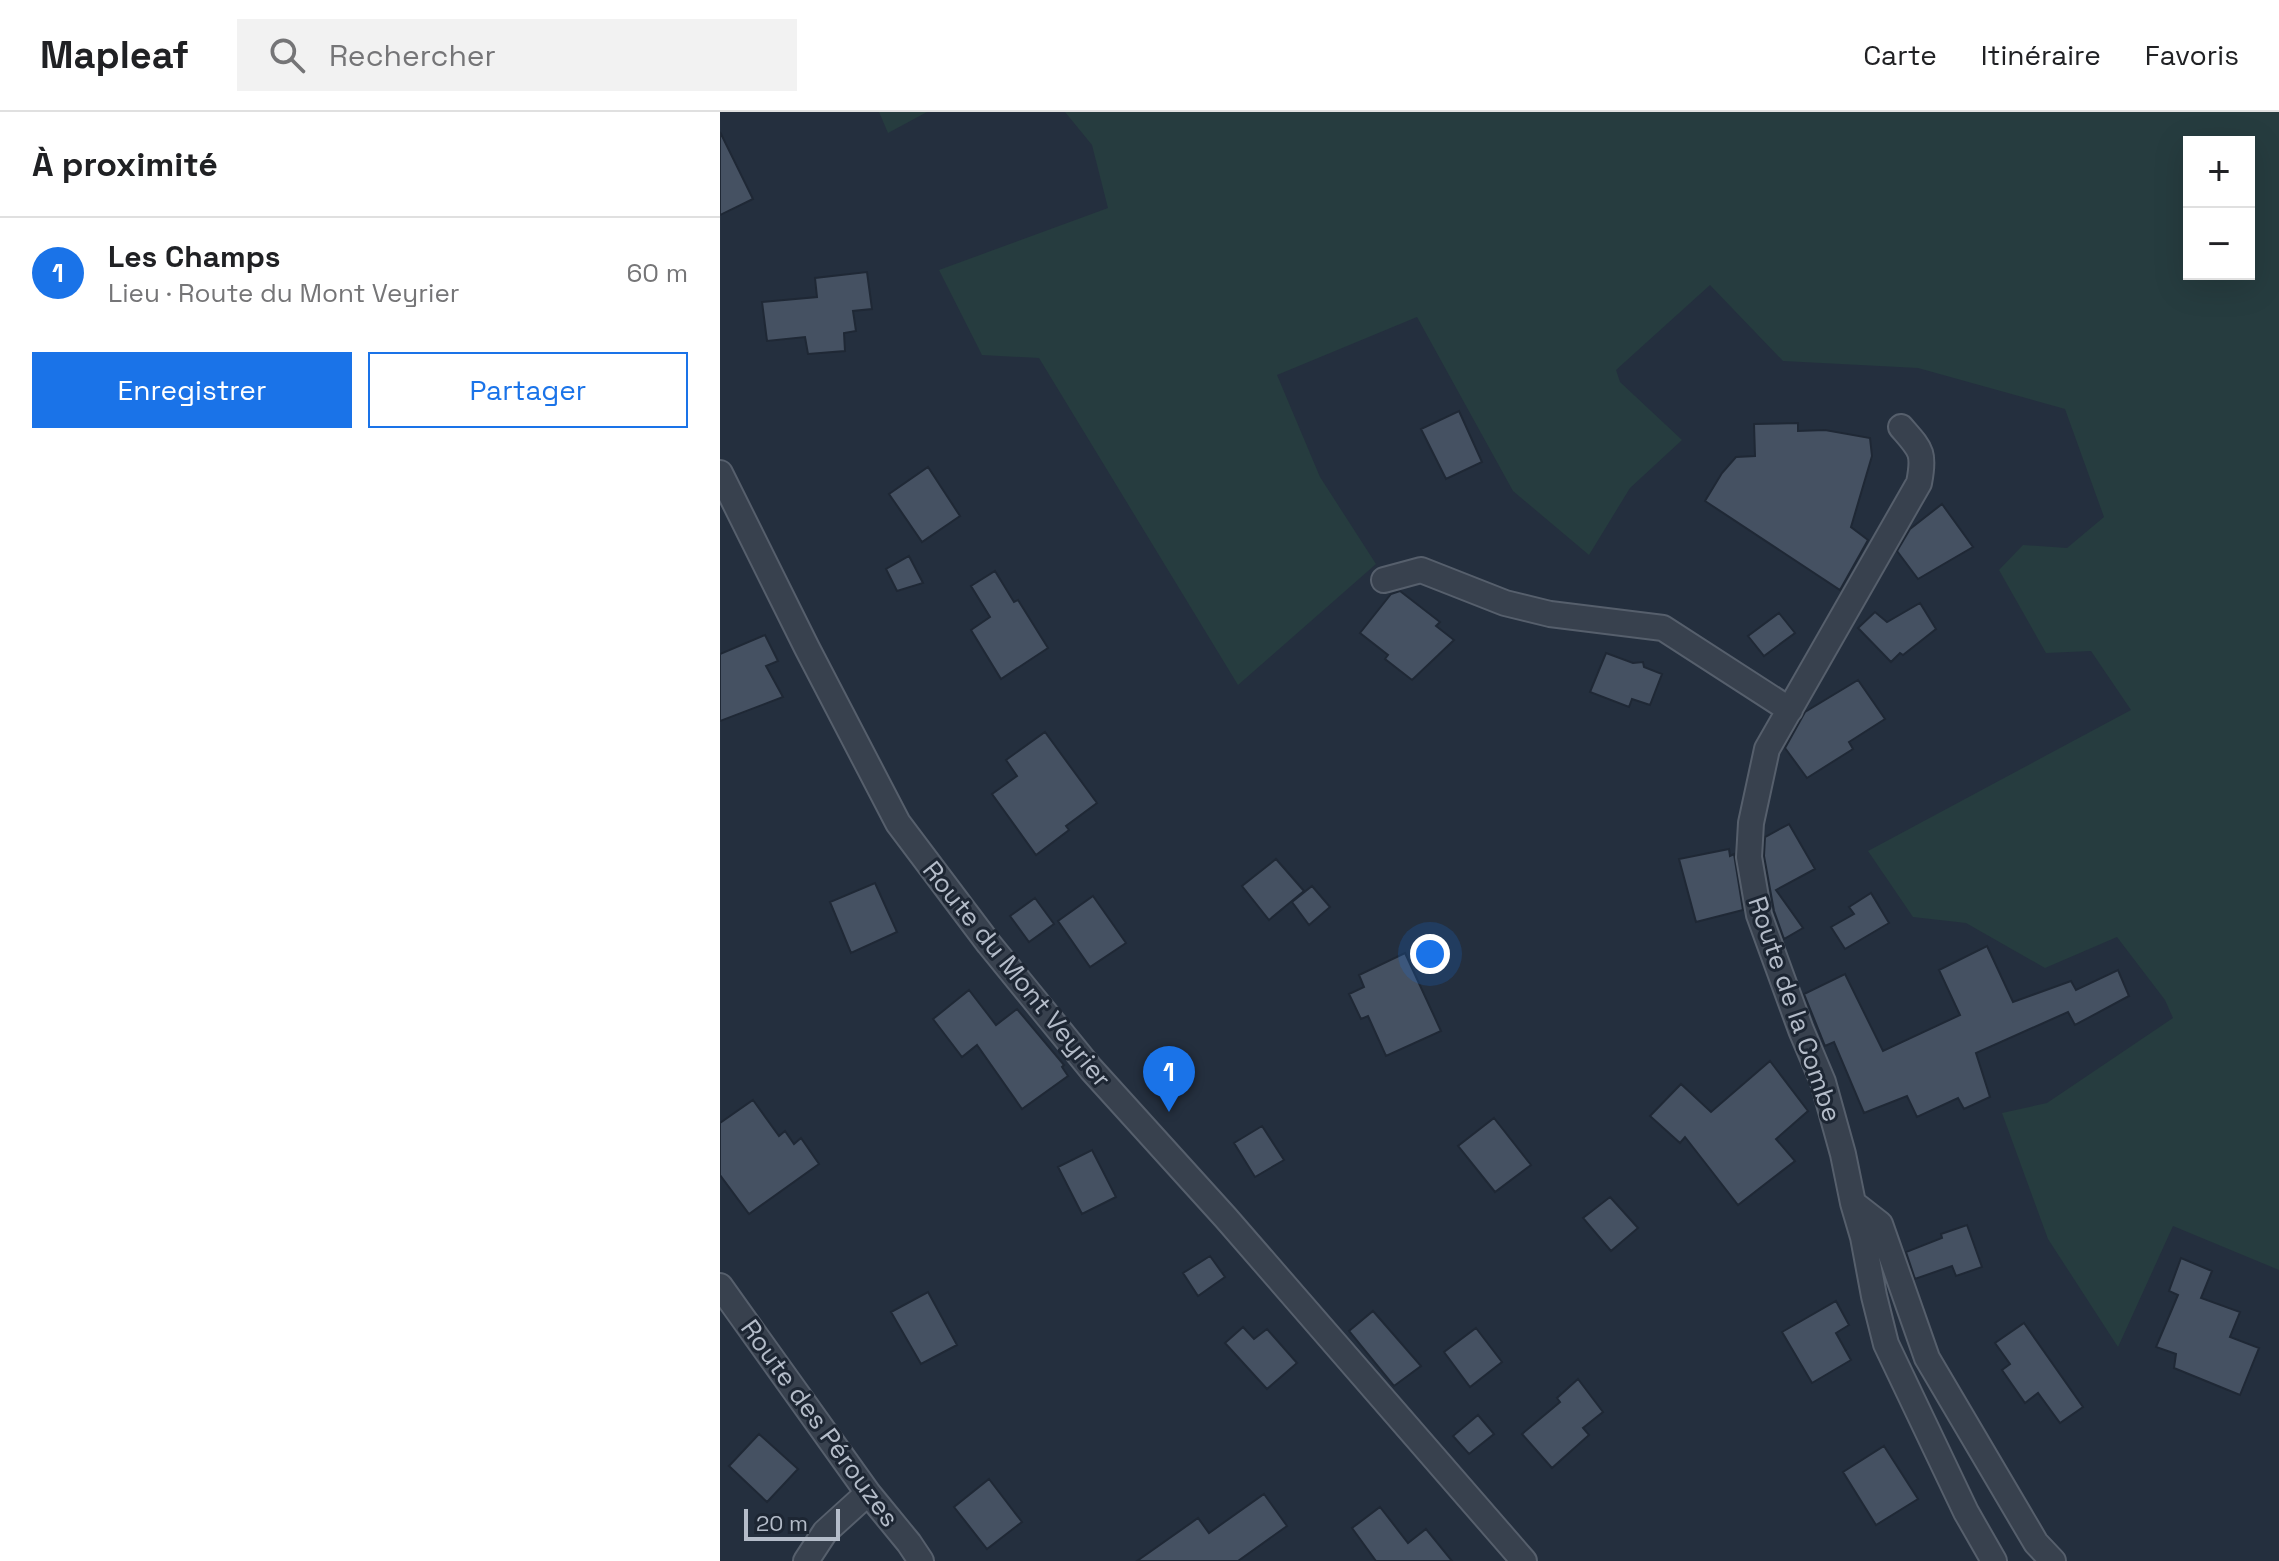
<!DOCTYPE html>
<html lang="fr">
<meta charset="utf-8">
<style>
:root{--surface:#fff;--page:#f2f2f2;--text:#202124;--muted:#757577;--line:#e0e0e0;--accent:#1a73e8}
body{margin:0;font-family:"Space Grotesk",sans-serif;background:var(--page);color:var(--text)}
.controls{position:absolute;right:24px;top:24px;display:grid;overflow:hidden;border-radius:0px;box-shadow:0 8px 32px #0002}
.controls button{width:72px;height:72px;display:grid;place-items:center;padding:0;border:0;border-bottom:2px solid var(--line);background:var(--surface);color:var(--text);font:40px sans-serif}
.scale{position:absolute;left:24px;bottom:20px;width:96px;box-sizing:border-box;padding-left:8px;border:4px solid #b4bcc9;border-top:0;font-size:22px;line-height:28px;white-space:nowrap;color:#b4bcc9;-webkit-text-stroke:6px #1d2633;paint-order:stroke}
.you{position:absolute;left:710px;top:842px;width:28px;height:28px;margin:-20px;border:6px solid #fff;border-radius:50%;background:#1a73e8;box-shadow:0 0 0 12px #1a73e833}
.badge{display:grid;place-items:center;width:52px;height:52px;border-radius:50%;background:var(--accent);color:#fff;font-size:26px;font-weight:700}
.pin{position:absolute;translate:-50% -66px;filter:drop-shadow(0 2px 4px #0008)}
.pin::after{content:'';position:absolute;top:42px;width:28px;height:24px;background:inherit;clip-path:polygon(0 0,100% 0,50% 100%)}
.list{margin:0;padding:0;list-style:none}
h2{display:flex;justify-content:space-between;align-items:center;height:104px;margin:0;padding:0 32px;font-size:34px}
h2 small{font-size:26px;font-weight:400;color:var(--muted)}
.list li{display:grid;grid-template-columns:52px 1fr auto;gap:24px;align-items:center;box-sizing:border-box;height:112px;padding:0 32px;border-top:2px solid var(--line)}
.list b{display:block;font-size:30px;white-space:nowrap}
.list p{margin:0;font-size:26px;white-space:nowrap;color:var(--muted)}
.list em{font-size:26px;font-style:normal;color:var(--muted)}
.actions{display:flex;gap:16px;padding:24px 32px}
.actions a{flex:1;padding:18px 0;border:2px solid var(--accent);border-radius:0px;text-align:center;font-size:28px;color:var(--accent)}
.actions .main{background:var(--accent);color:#fff}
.icon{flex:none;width:44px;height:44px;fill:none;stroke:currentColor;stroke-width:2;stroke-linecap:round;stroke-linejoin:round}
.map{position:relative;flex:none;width:1559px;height:1449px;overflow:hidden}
header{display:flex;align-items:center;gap:48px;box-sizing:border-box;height:112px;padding:0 40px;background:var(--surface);border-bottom:2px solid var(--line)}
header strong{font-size:38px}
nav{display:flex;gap:44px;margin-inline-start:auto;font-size:28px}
.search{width:560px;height:72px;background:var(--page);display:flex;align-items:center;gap:20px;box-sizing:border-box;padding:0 28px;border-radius:0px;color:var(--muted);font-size:30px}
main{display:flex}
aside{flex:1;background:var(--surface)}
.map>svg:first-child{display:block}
.green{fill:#263c3f;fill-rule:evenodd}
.building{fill:#455162;stroke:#1f2835;stroke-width:2}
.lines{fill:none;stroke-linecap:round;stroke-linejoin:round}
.street-casing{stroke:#565f6c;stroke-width:28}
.street{stroke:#38414e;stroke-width:24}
.labels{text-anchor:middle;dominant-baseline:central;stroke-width:6;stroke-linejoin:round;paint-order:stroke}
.street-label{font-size:26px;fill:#b4bcc9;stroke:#1d2633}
</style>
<header>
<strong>Mapleaf</strong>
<div class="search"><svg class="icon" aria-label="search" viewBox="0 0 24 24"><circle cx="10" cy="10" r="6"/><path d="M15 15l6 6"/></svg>Rechercher</div>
<nav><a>Carte</a><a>Itinéraire</a><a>Favoris</a></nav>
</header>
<main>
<aside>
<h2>À proximité<small></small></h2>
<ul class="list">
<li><span class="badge">1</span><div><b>Les Champs</b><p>Lieu · Route du Mont Veyrier</p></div><em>60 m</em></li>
</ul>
<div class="actions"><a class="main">Enregistrer</a><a>Partager</a></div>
</aside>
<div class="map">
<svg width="1559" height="1449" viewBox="0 0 1559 1449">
<rect width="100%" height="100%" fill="#242f3e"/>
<path class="green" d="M159,0H207L168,21Z
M345,0H1559V1158L1453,1114L1398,1235L1328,1127L1282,1001L1327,991L1453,906L1445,888L1397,825L1325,856L1246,811L1193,805L1148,739L1411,598L1371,539L1326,541L1279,458L1303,433L1347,436L1384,405L1345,297L1198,256L1063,249L990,173L896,258L900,270L962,328L910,376L869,443L793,379L697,205L557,263L600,365L656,452L518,573L319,246L262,243L219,158L388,96L372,33ZM1469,30H1529V162H1469Z"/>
<path class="building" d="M0,20L33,87L0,103Z
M147,160L152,197L133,199L136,219L124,221L125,239L88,242L85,225L47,229L42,190L97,185L95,166Z
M739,299L762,350L726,367L701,317Z
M1078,311V319L1105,318L1150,326L1152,344L1131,415L1148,428L1120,478L985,389L1002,361L1016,345L1035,344L1034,312Z
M208,355L240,404L202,430L169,382Z
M1222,392L1253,435L1198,467L1177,439L1190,417Z
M189,444L203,471L177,479L166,457Z
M275,459L294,490L298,488L328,536L281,567L251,518L270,505L251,474Z
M680,479L720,510L716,514L734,528L692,568L665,547L668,543L640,521L671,482Z
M1200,491L1216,517L1183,543L1180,541L1171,550L1138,516L1155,500L1167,510Z
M1059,501L1075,521L1044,544L1028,524Z
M45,523L58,549L46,554L63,585L0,609V542Z
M886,541L913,551L923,550L924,555L942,562L930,593L912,587L909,595L870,580Z
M1138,568L1165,607L1129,630L1133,637L1087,666L1065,636L1085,600Z
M325,620L377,691L346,714L349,718L316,743L272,682L297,664L286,648Z
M1069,712L1095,757L1056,778L1083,816L1064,827L1054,799L1044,744L1045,725Z
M1009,737L1010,744L1014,742L1023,798L976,810L959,747Z
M556,747L584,779L549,808L522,774Z
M155,771L177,820L131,841L110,790Z
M592,774L610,795L589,813L572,790Z
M1151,781L1169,811L1125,837L1111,815L1134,802L1129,795Z
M373,784L406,831L370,855L338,809Z
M315,786L334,812L309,830L290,804Z
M1267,834L1293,890L1351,869L1356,878L1398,858L1409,884L1355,913L1348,900L1256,941L1270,985L1244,997L1238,986L1197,1005L1187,984L1144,1001L1114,930L1105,934L1084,882L1125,862L1163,939L1240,903L1219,858Z
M685,841L721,919L666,944L648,904L641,907L629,882L644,875L639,863Z
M249,878L276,913L297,897L344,953L342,955L348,964L302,997L257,933L242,945L213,907Z
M1050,949L1088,999L1056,1027L1075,1049L1018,1093L965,1025L960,1031L930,1004L961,972L991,1000Z
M33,988L59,1024L65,1019L74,1032L81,1026L99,1052L29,1102L0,1063V1011Z
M774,1006L811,1053L775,1080L738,1034Z
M542,1014L564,1048L535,1065L514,1031Z
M372,1038L396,1085L362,1102L338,1055Z
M890,1085L918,1116L891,1139L863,1106Z
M1247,1113L1262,1155L1236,1164L1232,1154L1195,1167L1186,1140L1222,1126L1221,1122Z
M490,1144L505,1165L478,1184L463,1161Z
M1461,1146L1492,1159L1481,1186L1520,1200L1510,1225L1539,1236L1520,1283L1454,1256L1456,1242L1436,1235L1458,1183L1449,1179Z
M208,1180L237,1233L201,1252L171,1200Z
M1116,1189L1129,1213L1116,1221L1131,1248L1092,1271L1062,1220Z
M653,1199L701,1254L674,1274L629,1219Z
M1304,1211L1363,1295L1340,1311L1318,1281L1305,1291L1282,1258L1290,1252L1275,1231Z
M523,1215L534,1227L547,1217L577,1251L547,1277L505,1231Z
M756,1216L782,1250L750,1275L724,1240Z
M858,1267L883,1300L863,1316L869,1323L832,1356L802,1322L840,1290L837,1286Z
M758,1303L774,1322L749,1342L733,1324Z
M39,1322L78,1357L47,1390L9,1354Z
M1164,1334L1198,1387L1156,1413L1123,1360Z
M269,1367L302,1410L267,1437L234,1395Z
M544,1382L567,1414L518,1449H417L478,1406L489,1421Z
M660,1395L688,1431L706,1417L732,1449H656L632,1416Z"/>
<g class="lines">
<defs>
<path id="street" d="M1181,315C1201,338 1205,340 1199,371L1047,637L1031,711L1029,745L1039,803L1081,918L1103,970L1123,1042L1133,1091L1143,1125L1154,1184L1166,1232L1246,1400L1274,1449
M0,361L87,536L178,711L269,832L371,957L506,1106L804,1449
M664,468L701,458L785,491L830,502L943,516L1070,598
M1133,1091L1160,1112L1207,1246L1316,1431L1333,1449
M0,1174L148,1381L189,1431L201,1449
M86,1449L105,1420L148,1381"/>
</defs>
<use href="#street" class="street-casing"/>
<use href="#street" class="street"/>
</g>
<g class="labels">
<g class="street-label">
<text transform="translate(297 862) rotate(51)">Route du Mont Veyrier</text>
<text transform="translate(1075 897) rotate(71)">Route de la Combe</text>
<text transform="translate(100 1311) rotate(54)">Route des Pérouzes</text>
</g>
</g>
</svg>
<div class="controls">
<button>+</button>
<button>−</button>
</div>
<div class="scale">20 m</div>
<div class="you"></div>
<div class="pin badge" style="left:449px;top:1000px">1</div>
</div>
</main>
